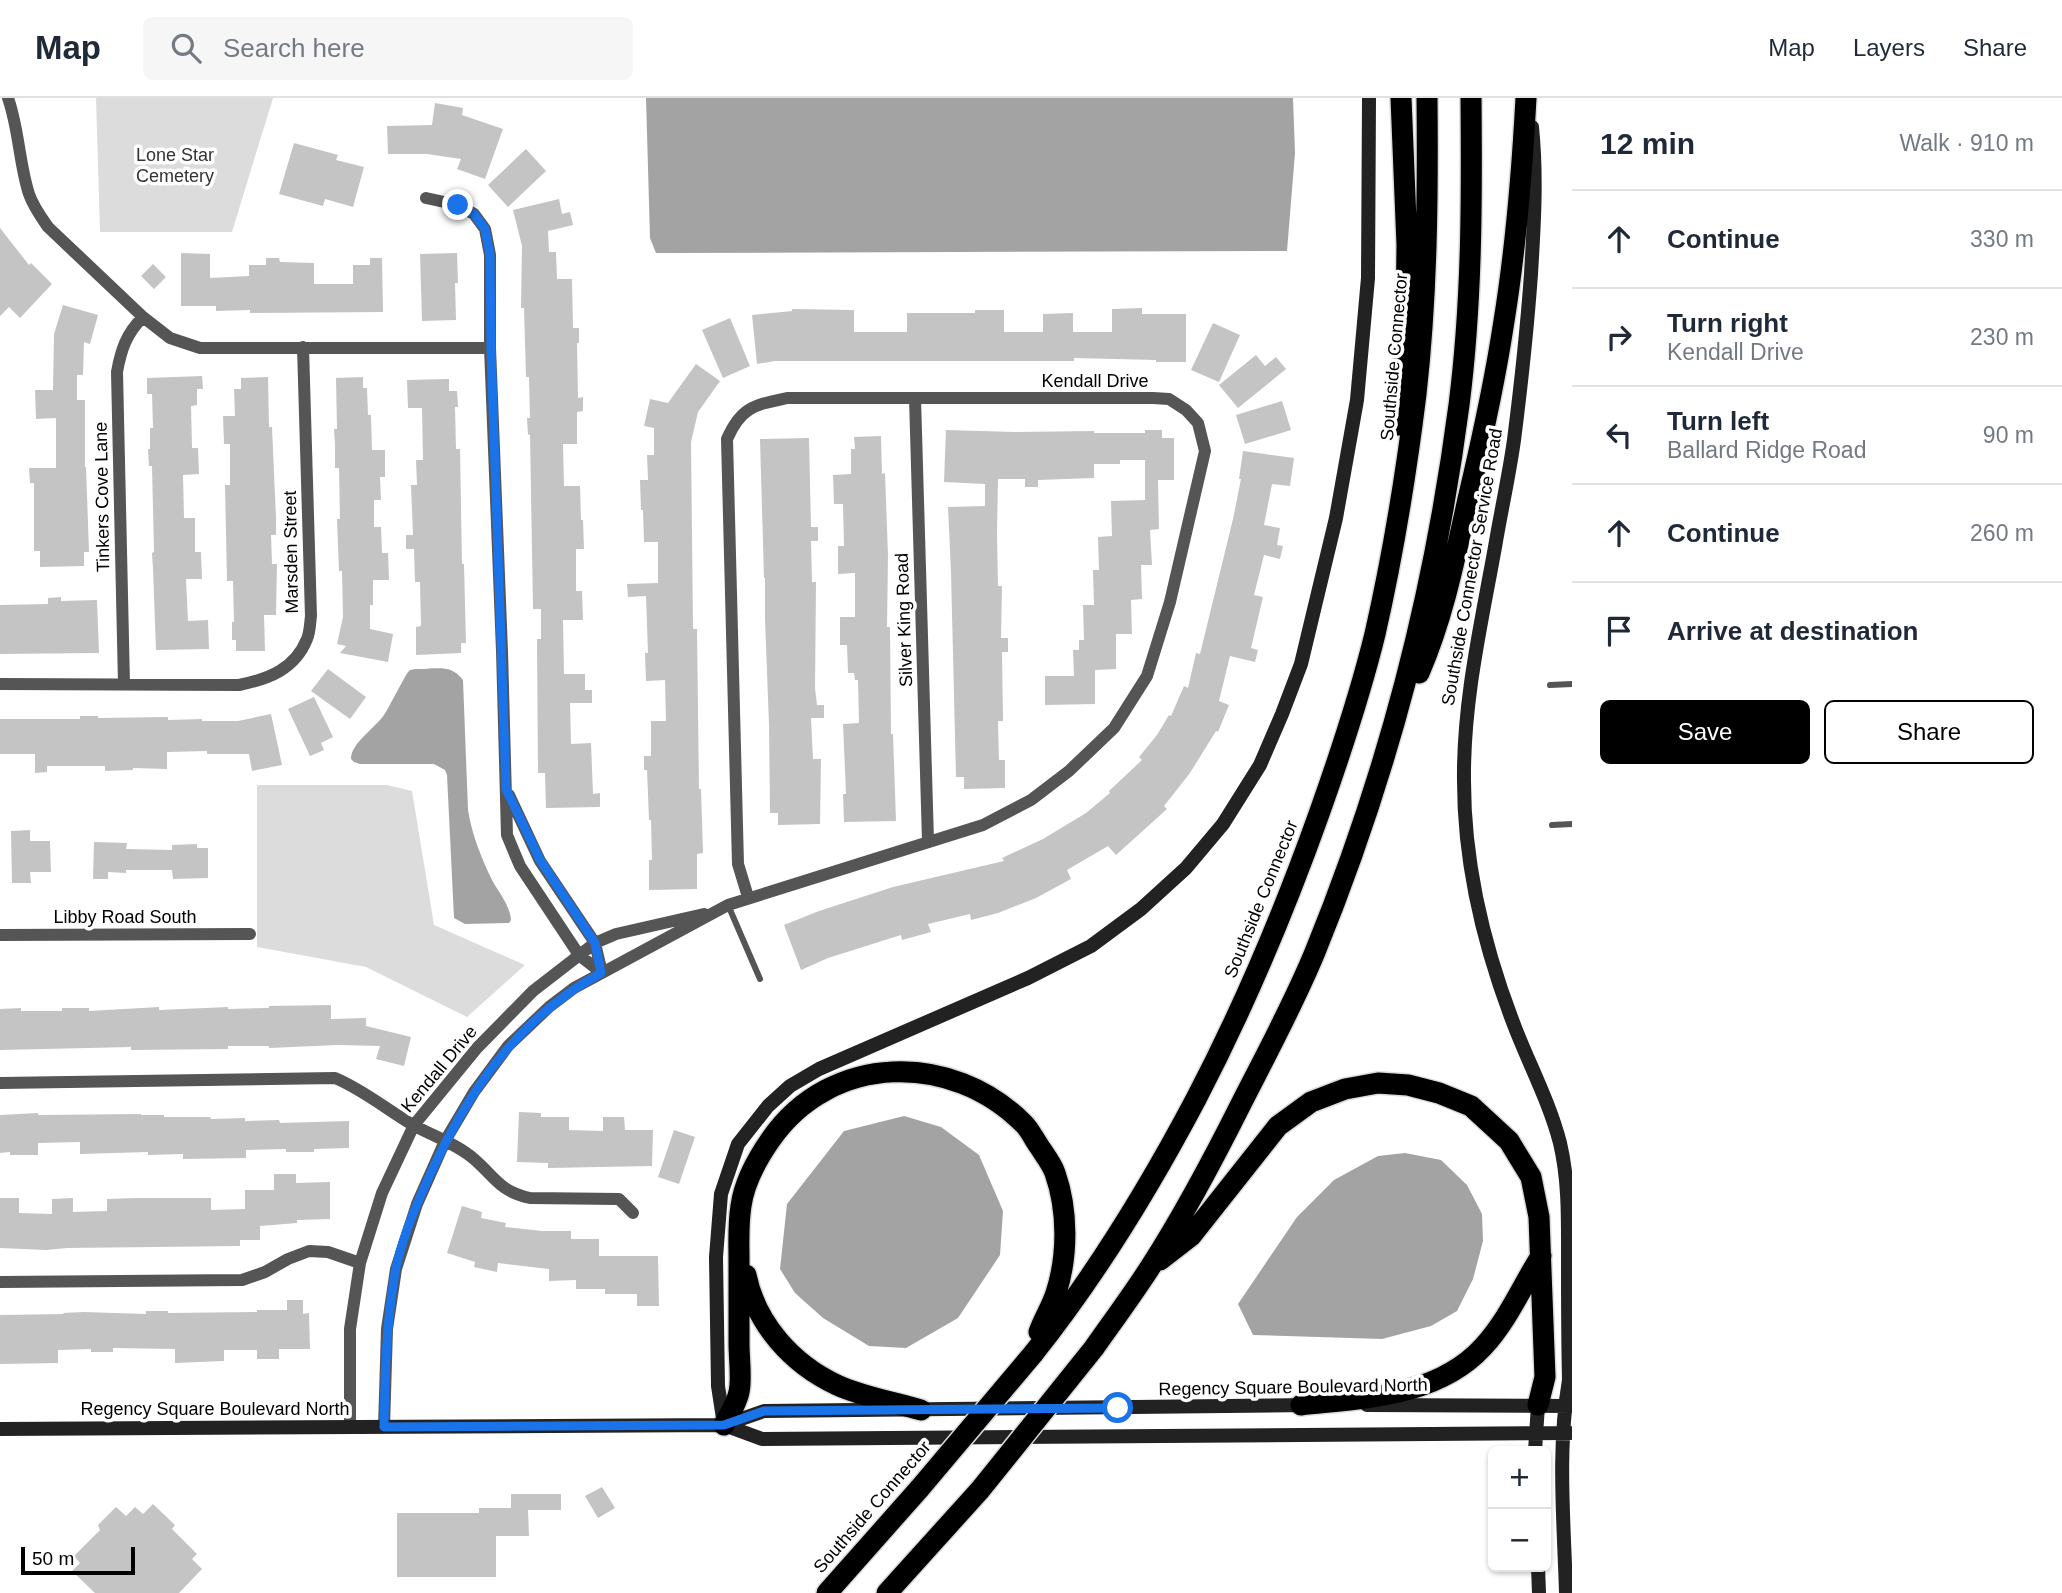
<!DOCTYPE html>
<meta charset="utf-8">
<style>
:root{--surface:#fff;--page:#f6f6f7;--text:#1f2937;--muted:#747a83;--line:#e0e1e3;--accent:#000}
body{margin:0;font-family:Arial,sans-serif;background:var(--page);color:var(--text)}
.controls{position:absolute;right:21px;bottom:21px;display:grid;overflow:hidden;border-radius:10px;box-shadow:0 2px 5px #0004}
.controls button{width:63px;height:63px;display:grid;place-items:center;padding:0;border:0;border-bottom:2px solid var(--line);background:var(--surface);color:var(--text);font:35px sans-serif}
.scale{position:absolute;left:21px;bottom:18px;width:114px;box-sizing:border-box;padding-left:7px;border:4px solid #000;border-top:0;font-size:19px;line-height:24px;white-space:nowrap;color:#000;-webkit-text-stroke:5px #fff;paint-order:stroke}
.stop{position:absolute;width:21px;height:21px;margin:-16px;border:5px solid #1a73e8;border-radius:50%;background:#fff}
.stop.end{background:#1a73e8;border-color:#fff;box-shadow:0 2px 7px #0008}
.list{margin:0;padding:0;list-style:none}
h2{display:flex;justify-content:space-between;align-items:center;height:91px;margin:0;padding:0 28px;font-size:30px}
h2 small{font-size:23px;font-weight:400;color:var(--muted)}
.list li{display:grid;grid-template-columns:46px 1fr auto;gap:21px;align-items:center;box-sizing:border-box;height:98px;padding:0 28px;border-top:2px solid var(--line)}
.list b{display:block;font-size:26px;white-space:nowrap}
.list p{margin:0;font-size:23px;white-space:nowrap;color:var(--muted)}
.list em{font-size:23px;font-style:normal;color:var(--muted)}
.actions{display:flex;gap:14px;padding:21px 28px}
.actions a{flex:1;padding:16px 0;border:2px solid var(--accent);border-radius:10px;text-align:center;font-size:24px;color:var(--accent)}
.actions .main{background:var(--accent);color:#fff}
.icon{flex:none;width:38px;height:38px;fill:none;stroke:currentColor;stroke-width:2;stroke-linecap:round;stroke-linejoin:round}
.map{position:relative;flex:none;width:1572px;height:1495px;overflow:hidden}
header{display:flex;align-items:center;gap:42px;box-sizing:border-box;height:98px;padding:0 35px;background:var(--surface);border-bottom:2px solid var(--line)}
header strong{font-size:33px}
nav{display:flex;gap:38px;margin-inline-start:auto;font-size:24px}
.search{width:490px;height:63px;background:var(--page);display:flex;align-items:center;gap:18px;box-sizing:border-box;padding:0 24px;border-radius:10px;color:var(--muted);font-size:26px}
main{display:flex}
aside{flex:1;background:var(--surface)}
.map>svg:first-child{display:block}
.green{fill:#dcdcdc}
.water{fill:#a3a3a3}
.building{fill:#c4c4c4}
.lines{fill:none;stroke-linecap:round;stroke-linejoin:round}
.highway-casing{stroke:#dbdbdb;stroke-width:24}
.lane{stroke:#555;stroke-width:6}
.street{stroke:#555;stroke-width:12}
.secondary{stroke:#222;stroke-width:14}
.highway{stroke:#000;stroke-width:21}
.highway-bridge-casing{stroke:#dbdbdb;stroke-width:24;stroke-linecap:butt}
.highway-bridge{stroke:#000;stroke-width:21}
.route{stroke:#1a73e8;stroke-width:9}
.labels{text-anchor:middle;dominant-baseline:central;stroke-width:7;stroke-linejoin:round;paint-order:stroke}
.park-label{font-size:18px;fill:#333;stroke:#fff}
.street-label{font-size:18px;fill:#000;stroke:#fff}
</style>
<header>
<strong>Map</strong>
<div class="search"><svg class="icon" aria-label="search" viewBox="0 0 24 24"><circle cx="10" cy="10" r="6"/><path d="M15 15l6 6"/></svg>Search here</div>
<nav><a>Map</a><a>Layers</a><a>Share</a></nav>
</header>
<main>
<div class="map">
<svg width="1572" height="1495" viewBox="0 0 1572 1495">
<rect width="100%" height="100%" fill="#fff"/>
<path class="green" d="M96,0H273L232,134H100Z
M257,687H387L412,693L434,827L525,867L467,919L366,869L257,849Z"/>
<path class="water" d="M646,0H1293L1295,55L1287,153L656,155L650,140Z
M419,571C438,571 451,566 463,582L468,712C472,737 481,759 492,782C499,795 510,807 511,822L509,825L465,826L454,820L447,677L445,672L434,666H360L354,664L351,661C351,645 375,630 384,617C389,610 406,575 409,573C411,571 417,571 419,571Z
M904,1018L941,1029L979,1057L1003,1113L1000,1157L958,1220L906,1250L869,1248L823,1220L795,1195L780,1171L787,1106L844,1033Z
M1405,1055L1441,1062L1467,1087L1482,1116L1483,1143L1473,1181L1457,1213L1431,1228L1382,1241L1253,1237L1238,1206L1297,1119L1334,1082L1378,1058Z"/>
<path class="building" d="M435,5L463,10L462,17L503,31L485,81L457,71L461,61L427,56H388L387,28L432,27Z
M294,45L338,57L336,62L364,69L353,109L325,101L323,108L279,96Z
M526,51L546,73L508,109L488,87Z
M559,101L562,116L570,114L573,127L548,133L549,154H556L557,181H572L573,230H579V245H577L578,300L583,299V313L577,314V346H563L564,388H580L581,422H583L584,451H576V493H582L583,522H563L564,576H585V592H592V605H570L571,646L591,645L593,696L600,695V709L546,710L545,675H538L537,541H541V511H533L530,336L528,337L527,320H530L529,279H526L524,210H521L522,148L513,112Z
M0,130L29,167L31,165L52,186L20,220L9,209L0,218Z
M181,155L210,156V180L249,178V167H266V160H279L280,164L314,165V186H353V167H370V160H382L383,214L250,215V212L216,213V208H181Z
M457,155L458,185H455L456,222L422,223L420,156Z
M153,166L166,179L154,191L141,178Z
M63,207L98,217L90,246L84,244L83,277H77V302H85V369H86L89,454H84V468L40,469V453H34V385H30L29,370H56V320L36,321L35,292H53L54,236Z
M1142,210V216H1186V264H1156V262L1074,260V263H775L757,266L752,217L792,213V211L854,212V234H907V215H975V212H1004V234H1043V216L1073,215V234H1112V211Z
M730,220L750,268L723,280L702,232Z
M1213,225L1240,237L1219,284L1191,272Z
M1256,257L1265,268L1276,259L1286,271L1238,310L1219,287Z
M696,266L720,283L698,314L691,344L693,531H697L699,691H701L703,755L697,756V791L649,792V762H652L651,722H649L647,672H644V658H651V623H666L665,582L646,583L645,555H648L646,498L628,499L627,486L658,485V444H644L643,412H641L640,382H648L647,357H654V330L644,328L650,301L668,305Z
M202,278L203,291H197V307L191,308L192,350H198L199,376L183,377L184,420H195V454H201L202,481H186L188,523L208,522L209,551L156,552L153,471L152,455L154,454L152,368H149L148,351H150V330H153L152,296H147V280Z
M268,279L269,329H272L276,420V437H271L272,466H277L276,517H264L265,553H236V542H232V524H234L233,483H227L225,387H230V346H224L223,318H235L234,291H241V280Z
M363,279V290H367L368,317H371L372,352H385V379H380L381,402H374V429H381L382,455H388L389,482H373V507H370V531L393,536L388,564L340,555L346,548L337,546L343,519L342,473H339L337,421H340L339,370H335V347L334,331H337L336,280Z
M449,281V293H457L458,309H455L456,351H460L462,466H464L466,545H461V555L416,557V529L421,528L420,484H415L414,451H406V437H413L411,387H417L416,362H423L422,310H408L407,282Z
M1282,303L1291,332L1245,346L1236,317Z
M946,332L1015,334L1094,333V335H1145V332H1162V340H1174V382H1158L1159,431L1150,432L1152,467H1141L1142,501L1131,502L1132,536H1116V571L1095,572V606L1045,607V578H1074L1073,552H1079V542H1084L1083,507H1094L1093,472H1099L1098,439L1112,438L1111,403L1145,402V362H1120V366H1094V380L1038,382V389H1025V381H998L997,436L998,488H1002L1001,540H1008V554H1002L1003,623H998L999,662H1005V690L964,691V679H956L951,474L948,409L985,408V386L944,384Z
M881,338L882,376L885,375L888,458L887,529H890L891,636H893L896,723L844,724L843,696H846L843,626L859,625L858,582H855L854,575H848L847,547H840V519H855V475L838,476V448H844L843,406H834L833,377L851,376V351H855L854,339Z
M809,340L811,429H818V443H811L812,484H816L815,590L817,607H824V620H811L813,661H821L820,726L778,727V715H770L769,627L765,521V480H764L760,341Z
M1243,353L1294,360L1290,388L1272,386L1264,427L1280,430L1277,447L1283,448L1280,461L1264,457L1254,497L1263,499L1251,550L1258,552L1255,564L1230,558L1219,603L1229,607L1218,634L1216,633L1190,675L1164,708L1167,711L1116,757L1108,748L1067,772L1071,781L1036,800L998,815L971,822L970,816L928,826L931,834L902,842L901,837L828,860L801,872L784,827L819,813L893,789L1004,763L1002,760L1043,741L1086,715L1110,695L1109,693L1142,662L1139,659L1157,637L1169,617L1171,618L1184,588L1188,590L1196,555L1200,556L1233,421L1241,381H1239Z
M61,499V503L97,502L99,555L0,556V507L48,506V500Z
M328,571L366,599L350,621L311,593Z
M314,599L333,639L321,645L324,652L310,658L288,611Z
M271,616L282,667L252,673L249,656H207V653L167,654V671L133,670V672L105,673V668H47V674L35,675V656H0V621H80V618H98V620L168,619V622L202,621V623H238Z
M30,732V743H50L51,774H30L31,785H12L11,733Z
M94,744L127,745L126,751L172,752V747L197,746V750H208V780L173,781L172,772H126V775L108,774V781H93Z
M331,907V921L366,920V928L411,939L404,968L376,961L380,948L338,947L269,950V948H228V951L131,952V949L0,952V911L21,910V913H62V910H89V913L159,909V912L228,909V911L269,910V908Z
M519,1014L541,1015V1019H569V1032L603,1033V1019H624L625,1032H653L652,1068L548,1070V1065L517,1064Z
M38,1015V1017L141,1016V1017H164V1019H210L211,1021L245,1020V1023L279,1022L280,1025L349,1023V1050L314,1051V1054H286V1051L246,1052V1060L183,1061V1056L148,1057V1054L80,1056V1044L38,1045V1057H10V1054L0,1055V1017Z
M674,1032L695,1039L679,1086L658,1079Z
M274,1076H296V1085L330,1084V1121L297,1122V1125L260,1128V1142H240V1148L67,1150L46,1152L0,1150V1100H19V1115L52,1116V1101L73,1100V1114L107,1113V1101L136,1100H211V1112L245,1111V1092H274Z
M462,1108L482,1114L481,1120L506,1125L505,1129L542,1133H571V1141H599V1158H658L659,1208H637V1196H605V1191H576V1182L549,1183V1171L498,1165L497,1174L474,1169L475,1164L447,1155Z
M287,1202H303V1216L309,1215L310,1251H279V1261H257V1252H224V1263L175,1265V1251L113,1250V1254H91V1251L58,1252V1265L0,1266V1217L64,1216L63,1215L84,1214L146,1216V1213H168V1215L257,1214V1212H287Z
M602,1389L615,1410L598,1420L585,1398Z
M511,1396H561V1412H528L529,1438H496V1479H397V1415H479V1410H511Z
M153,1406L175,1427L172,1431L197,1456L192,1461L202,1471L179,1495H95L72,1473L80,1465L74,1458L100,1432L98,1427L116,1409L126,1418L135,1409L143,1416Z"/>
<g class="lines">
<defs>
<path id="highway" d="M1399,327L1406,227L1407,147L1401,0
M1419,575C1443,520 1455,460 1468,401C1482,342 1495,283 1504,223C1516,149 1522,75 1526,0
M1160,1162L1191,1138L1278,1028L1311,1004L1345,991L1378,985L1408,987L1439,995L1471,1008L1509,1043L1531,1079L1539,1119L1545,1279L1538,1307
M746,1177C756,1226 792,1266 837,1287C863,1299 894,1304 921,1312
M1094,1250C1113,1223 1133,1196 1151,1168C1185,1115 1214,1060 1242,1004C1267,955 1294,905 1315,854C1388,675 1434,498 1459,307C1472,205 1472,102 1471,0
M1033,1256C1096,1177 1149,1090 1196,1001C1244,909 1284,814 1319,716C1340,657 1360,597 1375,536C1393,457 1406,377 1416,296C1427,198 1428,99 1427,0
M1301,1307C1364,1300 1437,1299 1483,1249C1508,1222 1522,1188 1541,1158
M724,1327C729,1317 737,1305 739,1294C742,1281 739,1260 739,1246C739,1218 739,1190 739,1161C739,1144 738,1126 741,1108C744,1085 757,1061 771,1041C831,955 952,953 1024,1026C1030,1032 1034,1041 1039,1048C1044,1056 1052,1066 1055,1075C1068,1112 1068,1158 1056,1195C1052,1208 1044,1220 1039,1234
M827,1495L920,1390
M887,1495L980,1392"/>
</defs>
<use href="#highway" class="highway-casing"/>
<path class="lane" d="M1550,587L1572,586
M1552,727L1572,726
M728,807L760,881"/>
<path class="street" d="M8,0C19,31 19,65 29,96C33,108 41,119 48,129L143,219L170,240L200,250H490
M426,100L458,107L474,116L485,131L490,157V250L502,553L507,737L520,768L579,857L602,875
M915,300L928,743
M0,586L239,587C269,581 295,571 307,541C310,534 310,525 311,518L303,249
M124,586L117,274C121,252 126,236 143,219
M509,697L540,763L595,845L602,875
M0,837L250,836
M0,985L335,980C364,992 387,1012 413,1027C433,1038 457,1046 474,1061C496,1080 499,1093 530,1100L619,1101L633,1115
M0,1184L242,1182L265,1174L288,1161L309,1153L328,1154L360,1165
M350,1329V1231L360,1165L382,1095L414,1027L477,950L533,893L595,845L616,836L704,816
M384,1329L387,1231L396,1171L417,1106L445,1043L474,994L508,948L549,909L574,890L728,807L983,727L1031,702L1069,673L1114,630L1147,578L1170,504L1205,353L1198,325L1186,312L1169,301L1153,300H787C754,307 741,309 727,341L738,766L748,799"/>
<path class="secondary" d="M1532,29C1537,78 1534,127 1531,176C1527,232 1521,287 1514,342C1509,378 1501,413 1495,449C1481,527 1463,604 1464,683C1464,769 1485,853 1516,932C1531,970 1550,1006 1560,1045C1569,1083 1568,1122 1568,1160C1568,1201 1568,1241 1569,1282C1557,1352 1564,1424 1566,1495
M1367,1307L1572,1308
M724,1327L718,1288L716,1159L721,1096L738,1046L768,1008L790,988L819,971L1028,880L1091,848L1141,811L1186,770L1223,726L1260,667L1282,616L1301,566L1336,420L1357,302L1368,180L1369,0
M724,1327L762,1341L1570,1335
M0,1331L724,1327L764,1313L1308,1307
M1535,1353L1538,1307
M1538,1469L1539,1495"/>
<use href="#highway" class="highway"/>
<defs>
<path id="highway-bridge" d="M920,1390L1033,1256
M980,1392L1094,1250"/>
</defs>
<use href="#highway-bridge" class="highway-bridge-casing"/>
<use href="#highway-bridge" class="highway-bridge"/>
</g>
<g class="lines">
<path class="route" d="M458,107L474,116L485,131L490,157L491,250L506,691L540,762L595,845L601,875C517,921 468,993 429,1079C415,1109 401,1142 395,1175C386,1226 385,1277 384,1329L724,1327L764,1313L1118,1310"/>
</g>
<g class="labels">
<g class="park-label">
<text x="175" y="57">Lone Star<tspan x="175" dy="21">Cemetery</tspan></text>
</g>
<g class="street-label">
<text transform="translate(1394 259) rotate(-85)">Southside Connector</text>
<text x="1095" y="283">Kendall Drive</text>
<text transform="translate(102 399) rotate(-91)">Tinkers Cove Lane</text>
<text transform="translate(291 454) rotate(-91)">Marsden Street</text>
<text transform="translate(1472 469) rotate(-80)">Southside Connector Service Road</text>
<text transform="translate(904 522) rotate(-92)">Silver King Road</text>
<text transform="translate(1261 801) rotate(-68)">Southside Connector</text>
<text x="125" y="819">Libby Road South</text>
<text transform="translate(439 971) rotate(-50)">Kendall Drive</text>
<text transform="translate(1293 1289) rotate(-1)">Regency Square Boulevard North</text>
<text x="215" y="1311">Regency Square Boulevard North</text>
<text transform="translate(872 1409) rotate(-49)">Southside Connector</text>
</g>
</g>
</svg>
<div class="controls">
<button>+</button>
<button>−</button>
</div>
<div class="scale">50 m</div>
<div class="stop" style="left:1118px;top:1310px"></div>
<div class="stop end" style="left:458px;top:107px"></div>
</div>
<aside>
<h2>12 min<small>Walk · 910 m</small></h2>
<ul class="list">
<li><svg class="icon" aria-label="ahead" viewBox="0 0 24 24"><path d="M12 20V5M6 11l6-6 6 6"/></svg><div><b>Continue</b></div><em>330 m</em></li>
<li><svg class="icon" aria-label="right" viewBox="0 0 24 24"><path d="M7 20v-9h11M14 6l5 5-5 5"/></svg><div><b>Turn right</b><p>Kendall Drive</p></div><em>230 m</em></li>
<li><svg class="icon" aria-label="left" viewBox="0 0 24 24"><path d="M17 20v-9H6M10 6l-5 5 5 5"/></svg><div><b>Turn left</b><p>Ballard Ridge Road</p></div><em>90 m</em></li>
<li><svg class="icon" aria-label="ahead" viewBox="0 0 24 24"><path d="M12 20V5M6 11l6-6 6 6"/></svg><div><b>Continue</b></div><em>260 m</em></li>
<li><svg class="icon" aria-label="arrive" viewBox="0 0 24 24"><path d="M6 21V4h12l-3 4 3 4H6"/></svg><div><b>Arrive at destination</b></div></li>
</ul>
<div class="actions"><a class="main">Save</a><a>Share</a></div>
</aside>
</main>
